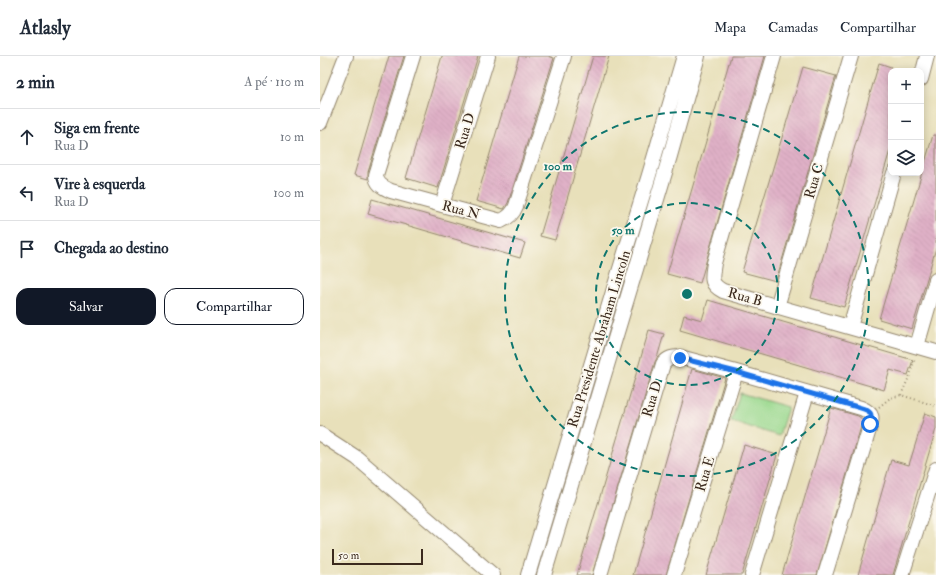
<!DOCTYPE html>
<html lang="pt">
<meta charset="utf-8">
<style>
:root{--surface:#fff;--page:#f2f2f3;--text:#1f2937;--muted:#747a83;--line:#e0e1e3;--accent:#111827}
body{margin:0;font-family:"IM FELL Double Pica",serif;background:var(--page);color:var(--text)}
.controls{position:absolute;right:12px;top:12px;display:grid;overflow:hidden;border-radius:8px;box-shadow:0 2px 10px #0003}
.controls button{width:36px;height:36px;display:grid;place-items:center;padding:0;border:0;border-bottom:1px solid var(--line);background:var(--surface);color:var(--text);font:20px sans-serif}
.scale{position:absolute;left:12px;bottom:10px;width:91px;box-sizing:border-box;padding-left:4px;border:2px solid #3b2a1e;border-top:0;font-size:11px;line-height:14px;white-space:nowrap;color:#3b2a1e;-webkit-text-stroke:3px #fbf7ec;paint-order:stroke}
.stop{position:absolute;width:12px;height:12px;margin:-9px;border:3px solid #1a73e8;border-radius:50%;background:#fff}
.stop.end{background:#1a73e8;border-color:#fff;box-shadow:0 1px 4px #0008}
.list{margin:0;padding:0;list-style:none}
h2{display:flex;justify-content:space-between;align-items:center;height:52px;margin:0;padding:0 16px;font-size:17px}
h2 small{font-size:13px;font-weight:400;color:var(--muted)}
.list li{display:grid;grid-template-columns:26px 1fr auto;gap:12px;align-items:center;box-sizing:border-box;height:56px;padding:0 16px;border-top:1px solid var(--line)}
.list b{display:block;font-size:15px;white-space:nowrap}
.list p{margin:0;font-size:13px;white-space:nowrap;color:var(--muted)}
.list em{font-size:13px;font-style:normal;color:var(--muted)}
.actions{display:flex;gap:8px;padding:12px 16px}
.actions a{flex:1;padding:9px 0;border:1px solid var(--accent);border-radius:12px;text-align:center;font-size:14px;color:var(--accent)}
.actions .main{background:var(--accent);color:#fff}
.icon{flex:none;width:22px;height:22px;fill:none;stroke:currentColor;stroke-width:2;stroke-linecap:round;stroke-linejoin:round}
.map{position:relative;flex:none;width:616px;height:519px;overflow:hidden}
header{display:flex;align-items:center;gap:24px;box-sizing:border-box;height:56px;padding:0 20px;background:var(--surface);border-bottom:1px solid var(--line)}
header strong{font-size:19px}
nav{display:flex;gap:22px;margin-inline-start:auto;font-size:14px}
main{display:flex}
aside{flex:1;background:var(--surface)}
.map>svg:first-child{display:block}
.pitch{fill:#99d88d;stroke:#6a8156}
.building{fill:url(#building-back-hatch)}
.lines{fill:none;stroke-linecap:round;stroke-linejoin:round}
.minor-casing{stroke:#92856c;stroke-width:16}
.path{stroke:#92856c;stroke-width:2;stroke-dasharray:1 3;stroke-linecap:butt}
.minor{stroke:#fff;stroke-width:14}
.route{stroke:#1a73e8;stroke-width:5}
.ring{fill:none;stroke:#0f766e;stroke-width:2;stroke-dasharray:7 5}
.labels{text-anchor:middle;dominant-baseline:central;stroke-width:3.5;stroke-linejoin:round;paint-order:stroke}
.street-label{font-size:14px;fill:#3b2a1e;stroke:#fbf7ec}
.centre{fill:#0f766e;stroke:#fbf7ec;stroke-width:2}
.ring-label{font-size:12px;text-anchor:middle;font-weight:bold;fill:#0f766e;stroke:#fbf7ec;stroke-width:3.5;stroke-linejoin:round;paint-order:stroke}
</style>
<header>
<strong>Atlasly</strong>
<nav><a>Mapa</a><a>Camadas</a><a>Compartilhar</a></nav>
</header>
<main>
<aside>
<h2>2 min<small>A pé · 110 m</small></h2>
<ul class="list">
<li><svg class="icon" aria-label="ahead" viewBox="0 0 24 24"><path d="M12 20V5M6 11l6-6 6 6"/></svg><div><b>Siga em frente</b><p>Rua D</p></div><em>10 m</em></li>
<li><svg class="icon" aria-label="left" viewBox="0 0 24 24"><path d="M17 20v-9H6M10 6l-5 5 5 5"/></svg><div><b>Vire à esquerda</b><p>Rua D</p></div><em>100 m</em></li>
<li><svg class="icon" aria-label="arrive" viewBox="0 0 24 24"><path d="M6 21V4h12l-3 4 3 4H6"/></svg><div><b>Chegada ao destino</b></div></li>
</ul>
<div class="actions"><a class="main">Salvar</a><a>Compartilhar</a></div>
</aside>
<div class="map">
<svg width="616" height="519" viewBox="0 0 616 519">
<defs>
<pattern id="building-back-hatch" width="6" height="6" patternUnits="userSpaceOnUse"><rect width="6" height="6" fill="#e0b1c7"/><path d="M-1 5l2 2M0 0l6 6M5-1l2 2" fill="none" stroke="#c198aa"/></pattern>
</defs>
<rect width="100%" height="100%" fill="#fbf7ec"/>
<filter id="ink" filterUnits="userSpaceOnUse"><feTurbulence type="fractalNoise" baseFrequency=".025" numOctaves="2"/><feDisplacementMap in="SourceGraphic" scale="8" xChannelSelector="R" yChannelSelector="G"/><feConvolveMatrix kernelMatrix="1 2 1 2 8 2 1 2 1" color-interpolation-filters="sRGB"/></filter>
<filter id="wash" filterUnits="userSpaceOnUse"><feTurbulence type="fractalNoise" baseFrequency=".012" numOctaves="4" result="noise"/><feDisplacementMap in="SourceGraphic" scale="16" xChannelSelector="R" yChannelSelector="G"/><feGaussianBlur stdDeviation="0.9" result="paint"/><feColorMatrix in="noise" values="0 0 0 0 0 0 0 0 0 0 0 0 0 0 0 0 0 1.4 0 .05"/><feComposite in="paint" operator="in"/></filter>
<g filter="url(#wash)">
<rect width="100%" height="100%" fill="#e8e0ba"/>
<path class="pitch" d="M420,337L468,351L459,380L411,365Z"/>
<g id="blocks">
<path class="building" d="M69,0H84L48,116V123L34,119Z
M122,0H158L118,132L86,122Z
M199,0H228L234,2L188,147L184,153L156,145Z
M273,0H289L235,184L220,180Z
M411,0H445L380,227L347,218Z
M559,7L571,11V91L524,251L491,242Z
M483,11L516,20L456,225L422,216Z
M613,79H616V192L592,273L559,263Z
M52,143L205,187L200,202L48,158Z
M388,244L593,304L588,319L570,314L564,334L360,274L364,259L382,264Z
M329,274L344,278L337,302L335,306L272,519H257Z
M372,313L405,322L346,519H313Z
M511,352L538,360L543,364L497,519H462Z
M605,357L616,361V373L573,519H538L571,404L589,409Z
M424,389L457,399L442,451L422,519H386Z"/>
</g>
</g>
<g filter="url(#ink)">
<use href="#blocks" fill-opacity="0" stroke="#92856c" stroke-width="1"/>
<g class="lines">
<defs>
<path id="minor" d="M93,0L56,119C56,128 63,131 71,135L122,149L181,165C188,162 193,158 196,150L244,0
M454,0L394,207C392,221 389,228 403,235L616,296
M601,23L607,0
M0,67L26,0
M122,149L168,0
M457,251L531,0
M530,271L574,117
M597,290L616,224
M0,378L37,402L173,519
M208,519L295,229L329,119L364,0
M224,519L350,100L378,0
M280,519L343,308C348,302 352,301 360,301L416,316L541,352C556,358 552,364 548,377L505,519
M354,519L416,316
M432,519L487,337
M582,519L616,413"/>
</defs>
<use href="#minor" class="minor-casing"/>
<path class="path" d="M581,339L590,319L595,302
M559,351L570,342L581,339L616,350"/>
<use href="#minor" class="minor"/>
</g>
</g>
<g class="lines" filter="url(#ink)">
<path class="route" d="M360,302L416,316L541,352C551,355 553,358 550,368"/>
</g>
<g class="ring">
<circle cx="367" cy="238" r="91"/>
<circle cx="367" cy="238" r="182"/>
</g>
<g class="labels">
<g class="street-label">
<text transform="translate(145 75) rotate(-73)">Rua D</text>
<text transform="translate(494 125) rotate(-74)">Rua C</text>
<text transform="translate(141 154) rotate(15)">Rua N</text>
<text transform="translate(425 241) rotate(16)">Rua B</text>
<text transform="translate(279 283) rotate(-73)">Rua Presidente Abraham Lincoln</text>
<text transform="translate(332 343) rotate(-73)">Rua D</text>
<text transform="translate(385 418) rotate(-73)">Rua E</text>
</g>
</g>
<circle cx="367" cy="238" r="6" class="centre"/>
<g class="ring-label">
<text x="238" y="114">100 m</text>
<text x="303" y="178">50 m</text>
</g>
</svg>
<div class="controls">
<button>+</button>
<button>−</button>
<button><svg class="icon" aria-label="layers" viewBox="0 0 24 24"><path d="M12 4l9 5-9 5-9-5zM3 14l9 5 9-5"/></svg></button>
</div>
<div class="scale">50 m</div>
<div class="stop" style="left:550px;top:368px"></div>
<div class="stop end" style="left:360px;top:302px"></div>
</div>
</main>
